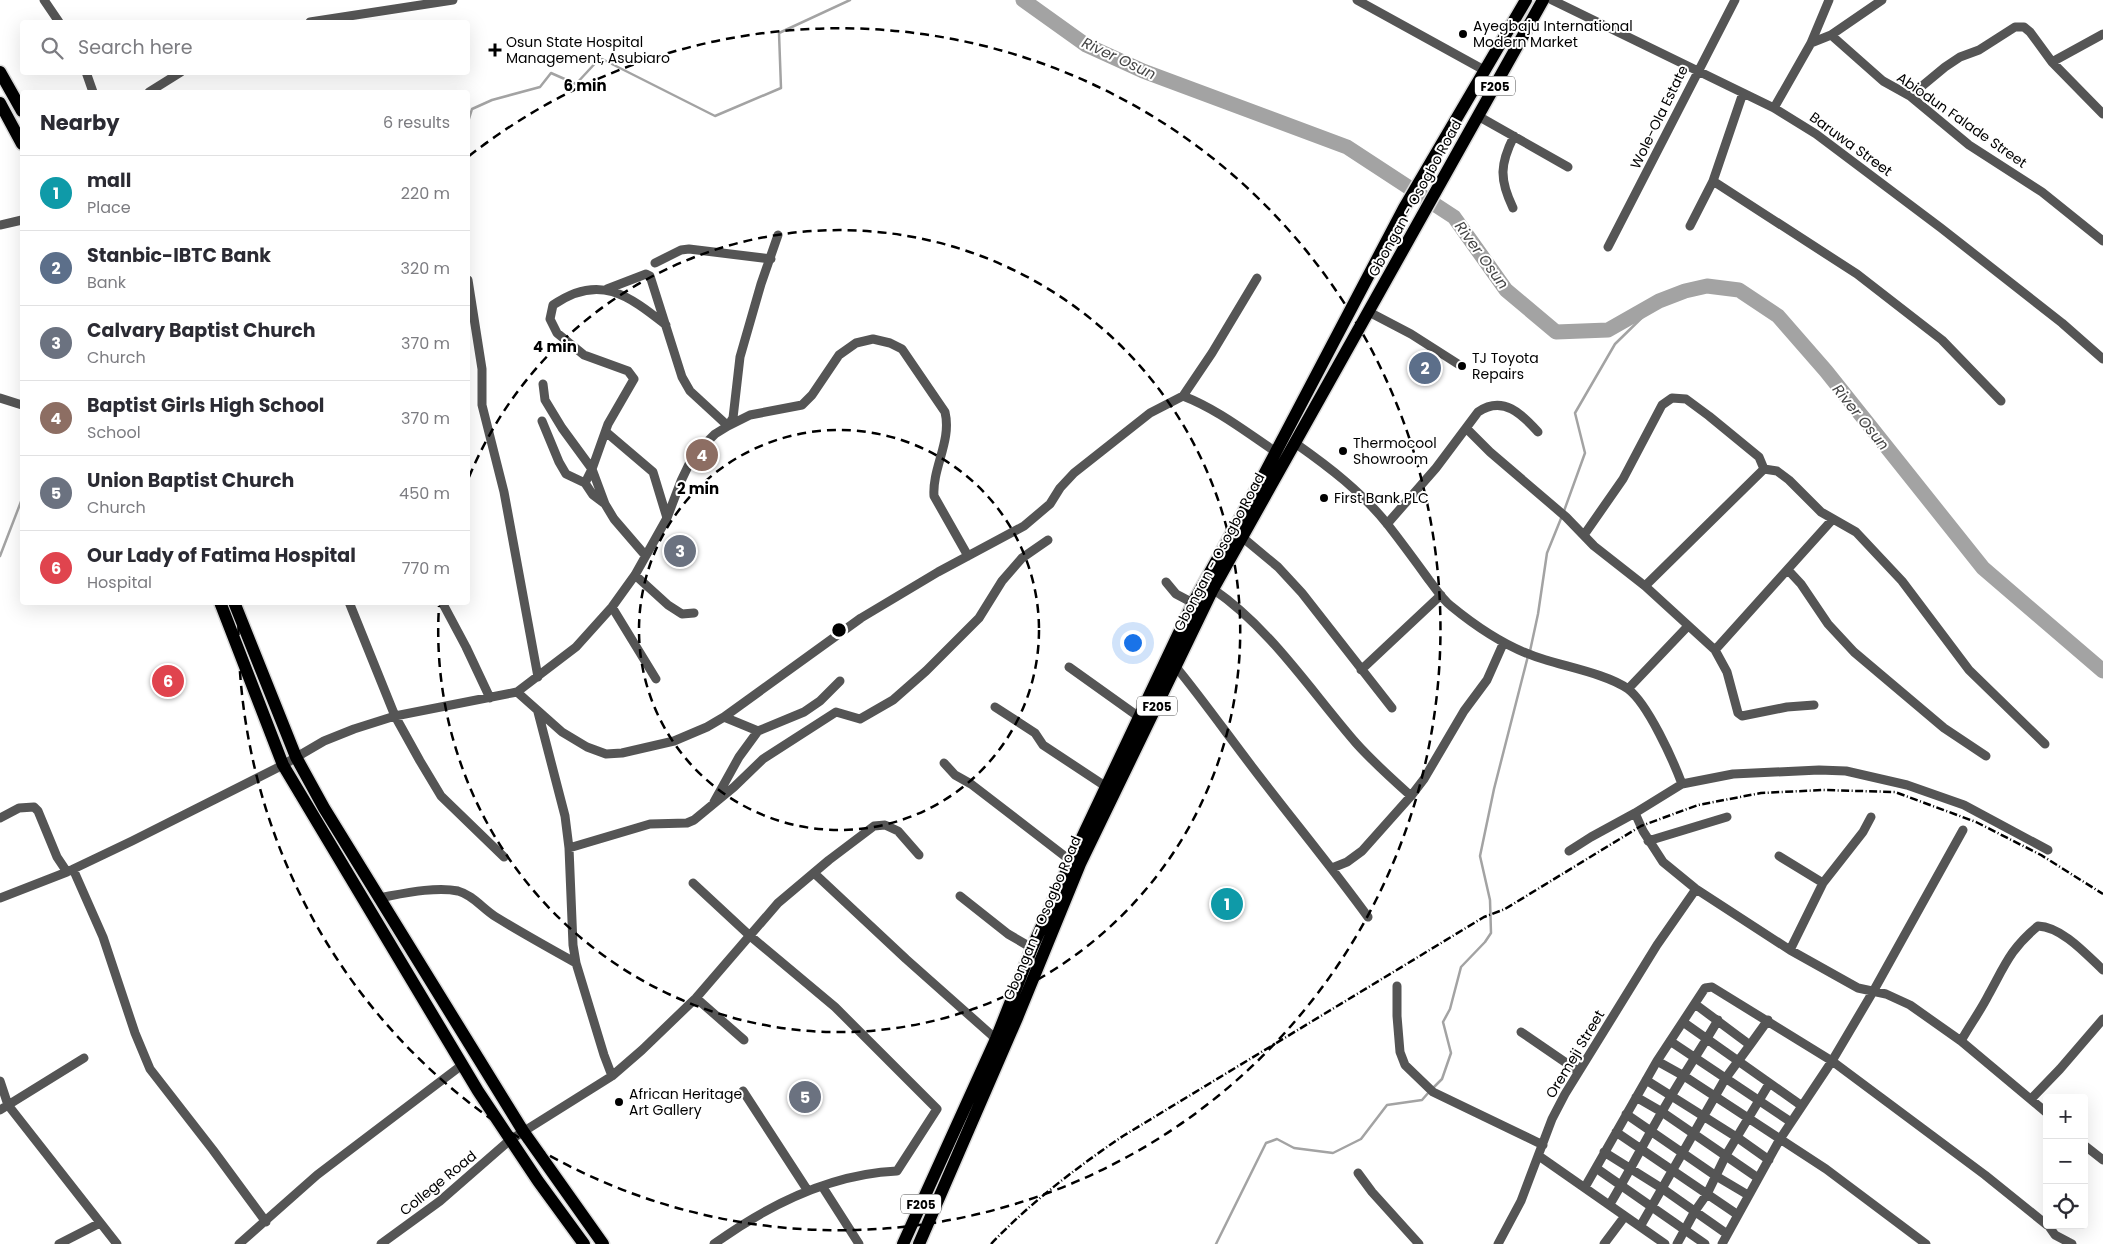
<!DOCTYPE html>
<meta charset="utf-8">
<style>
:root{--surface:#fff;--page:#f2f2f3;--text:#2b2b33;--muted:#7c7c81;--line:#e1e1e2;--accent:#ea580c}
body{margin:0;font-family:Poppins,sans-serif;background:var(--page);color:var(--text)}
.controls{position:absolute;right:15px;bottom:15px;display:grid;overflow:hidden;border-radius:5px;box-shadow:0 5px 20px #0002}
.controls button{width:45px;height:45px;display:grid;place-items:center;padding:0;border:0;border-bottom:1px solid var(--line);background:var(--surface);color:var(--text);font:25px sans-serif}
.you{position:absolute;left:1132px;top:642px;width:18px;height:18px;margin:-12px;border:4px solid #fff;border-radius:50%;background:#1a73e8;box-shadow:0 0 0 8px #1a73e833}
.badge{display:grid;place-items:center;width:32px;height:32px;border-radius:50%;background:var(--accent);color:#fff;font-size:16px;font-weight:700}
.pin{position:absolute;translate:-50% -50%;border:2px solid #fff;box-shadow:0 1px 5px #0006}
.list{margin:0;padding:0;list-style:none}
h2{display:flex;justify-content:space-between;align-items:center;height:65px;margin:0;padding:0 20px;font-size:21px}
h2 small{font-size:16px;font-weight:400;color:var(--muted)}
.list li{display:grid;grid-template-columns:32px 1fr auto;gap:15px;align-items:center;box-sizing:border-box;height:75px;padding:0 20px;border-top:1px solid var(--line)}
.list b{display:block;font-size:19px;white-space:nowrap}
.list p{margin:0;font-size:16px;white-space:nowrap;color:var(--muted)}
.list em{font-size:16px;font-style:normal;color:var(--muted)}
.icon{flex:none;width:28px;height:28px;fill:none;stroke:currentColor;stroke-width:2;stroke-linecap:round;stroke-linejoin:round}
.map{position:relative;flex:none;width:2103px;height:1244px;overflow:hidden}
.search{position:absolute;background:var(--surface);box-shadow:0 5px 20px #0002;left:20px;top:20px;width:450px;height:55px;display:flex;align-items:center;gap:12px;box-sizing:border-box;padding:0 18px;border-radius:5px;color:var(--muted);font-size:19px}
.panel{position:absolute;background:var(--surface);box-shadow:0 5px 20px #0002;left:20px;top:90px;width:450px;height:515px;border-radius:5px}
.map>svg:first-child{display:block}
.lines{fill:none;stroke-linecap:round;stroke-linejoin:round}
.stream{stroke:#a3a3a3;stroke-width:2.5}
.river{stroke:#a3a3a3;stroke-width:15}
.primary-casing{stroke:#dbdbdb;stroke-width:15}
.street{stroke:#555;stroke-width:9}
.primary{stroke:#000;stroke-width:12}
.rail{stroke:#000;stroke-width:2.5;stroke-dasharray:8 2.5 1 2.5;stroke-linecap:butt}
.ring{fill:none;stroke:#000;stroke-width:2.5;stroke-dasharray:9 6}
.poi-dot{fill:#000;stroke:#fff;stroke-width:2}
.labels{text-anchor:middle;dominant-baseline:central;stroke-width:4;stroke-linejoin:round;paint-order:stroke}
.shield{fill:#fff;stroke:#4c4c4c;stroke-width:1}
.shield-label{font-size:12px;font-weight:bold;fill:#000}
.poi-label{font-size:14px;fill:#000;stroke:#fff;text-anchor:start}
.street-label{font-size:14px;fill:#000;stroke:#fff}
.water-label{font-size:15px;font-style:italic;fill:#444;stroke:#fff}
.centre{fill:#000;stroke:#fff;stroke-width:2.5}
.ring-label{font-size:15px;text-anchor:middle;font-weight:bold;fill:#000;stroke:#fff;stroke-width:4;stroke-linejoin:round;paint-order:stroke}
</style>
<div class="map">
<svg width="2103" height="1244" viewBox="0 0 2103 1244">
<rect width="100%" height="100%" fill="#fff"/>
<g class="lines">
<path class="stream" d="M468,122L472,109L492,100L540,87L551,73L576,84L600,58L715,116L781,88L779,33L850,0
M1564,511L1585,453L1575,413L1615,344L1659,301
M0,556L22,499
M1530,651L1538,614L1547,553L1562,516
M1433,1088L1442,1079L1451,1053L1443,1022L1450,1009L1461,967L1485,942L1491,933L1490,900L1480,856L1494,789L1528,656
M1216,1244L1266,1143L1277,1139L1294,1148L1333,1153L1361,1139L1387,1105L1422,1100L1429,1092"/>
<path class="river" d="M1023,0L1086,45L1143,71L1347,147L1454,217L1506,290L1556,332L1608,330L1659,301L1685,291L1707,286L1739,290L1778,316L1826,371L1983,568L2103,671"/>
<defs>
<path id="primary" d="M0,72L22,111
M0,103L22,144
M220,602L283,765L478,1091L538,1181L584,1244
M234,602L296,757L324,808L523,1131L603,1244
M903,1244L996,1039L1032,948L1071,861L1193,603L1258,486L1404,208L1526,0
M919,1244L1017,1018L1080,864L1213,589L1543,0"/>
</defs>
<use href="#primary" class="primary-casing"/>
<path class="street" d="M44,0L59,22
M1357,0L1484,70
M1552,0L1774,108L1816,134L1941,228L2062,323L2103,359
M310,22L453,0
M1831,35L1883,81L1910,96L1969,145L2042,192L2103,241
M1811,43L1831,35L1882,0
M2052,62L2103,34
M86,72L93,92
M149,92L181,72
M1910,96L1945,67L1960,57L1979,50L2015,27H2024L2030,32L2052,62L2103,114
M1774,108L1811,43L1829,0
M1478,116L1568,167
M1713,181L1857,274L1942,340L2001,401
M1513,208C1499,179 1500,164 1514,136
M0,225L22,220
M1690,226L1713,181L1743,93
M1608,247L1735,0
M655,263L681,250L689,249L771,259
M468,280L482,369V405L504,492L538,677
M607,289L646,274L650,276L682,377L690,391L728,426L750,415L802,405L812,395L839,355L856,343L873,339L890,343L902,349L945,412C952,441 932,468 934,496L968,556
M1369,312L1411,334L1458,364
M543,384L545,400L562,428L592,469L585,483
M1183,396L1212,353L1257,278
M0,398L22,405
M542,421L559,462L566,474L585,483L593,495L605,504
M1467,429L1490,452L1566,517L1594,546L1645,586L1715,650L1727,672L1738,713L1742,716L1787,707L1814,705
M606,432L653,472L667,518
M1295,443C1329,467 1362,492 1388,525C1402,543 1416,562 1429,580C1436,589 1442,599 1451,606C1479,629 1510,650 1546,660C1568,667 1609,675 1628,689C1648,704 1673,760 1682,784
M1764,469L1777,471L1789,480L1821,512L1856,532L1902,581L1969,670L2045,744
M1387,524L1436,468L1478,412C1503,395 1522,414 1538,432
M1584,535L1623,479L1662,405L1672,398L1686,399L1709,416L1759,457L1764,469
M1242,537L1278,567L1302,593L1392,708
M645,555L614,519L605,504L592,469L608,424L634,379L628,371L584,355L557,333L550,319L553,305C599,273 628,295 666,325
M1788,570L1801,584L1828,624L1854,652L1944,728L1986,756
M635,575L668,605L682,614L694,613
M1166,582L1176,594L1193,603
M1645,586L1764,469
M1213,589C1271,629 1310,690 1356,743C1373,762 1392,779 1411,796
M349,602L395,716L420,761L441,796L504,857
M442,602L466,647L490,698
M612,607L656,679
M1715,650L1832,520
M1069,667L1139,717
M1176,667C1203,700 1227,734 1253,768C1291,818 1331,866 1368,917
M1361,670L1441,595
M1628,689L1688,626
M517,692L562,732L587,747L606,754L622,753L674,741L707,727L724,717L861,618L938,572L1024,526L1050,504L1060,488L1074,473L1150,413L1183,396C1217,409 1246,432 1276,452
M995,707L1035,733L1043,745L1105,786
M538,712L565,816L569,848L573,945L576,963L604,1055L612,1076
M724,717L758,731
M944,763L955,775L971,784L1071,861
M714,802L739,757L758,731L804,712L820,701L840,681
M1635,813L1643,831L1663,862L1696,889L1790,950L1858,988L1886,994L1910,1005L1961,1041L2047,1113
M0,818L19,808L34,807L38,811L57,857L67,872
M1648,841L1727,817
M569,848L650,824L687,823L694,820L734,787L763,759L836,712L860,719L893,700L926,671L979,618L1002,581L1022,558L1048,540
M1569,851L1591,837L1635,813L1682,784L1733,774L1819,770L1846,771L1907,785L1964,805L2048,850
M1779,856L1823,883
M1332,868L1347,862L1362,851L1411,796L1424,779L1464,711L1487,680L1503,644
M73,869L103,937L135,1033L150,1069L213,1150L266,1222
M814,873L906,959L996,1039
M693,883L749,935L835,1007L937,1109L897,1171C830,1174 768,1205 714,1244
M960,896L1008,934L1032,948
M0,898L67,872L132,841L283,765L324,741L354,729L395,716L517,692L576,647L612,607L635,575L667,518L681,481L693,456L715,434L728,426L733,418L740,357L761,284L778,235
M378,898C401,894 435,886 458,891C473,895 483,909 496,917C522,933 549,948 576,963
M1790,950L1823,883L1863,832L1871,817
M1397,986V1016L1400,1052L1405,1065L1433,1092L1543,1145
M696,998L744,1040
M1695,1004L1750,1045L1768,1020
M1683,1022L1802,1106
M1521,1032L1578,1071
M1670,1041L1791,1122
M1961,1041C1970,1025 1981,1010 1989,994C2005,965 2011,948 2038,926C2062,927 2086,954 2103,970
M1657,1061L1684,1076L1826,1169L1926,1244
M1646,1080L1738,1138L1769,1160
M0,1081L8,1105L117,1244
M743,1091L808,1191
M1636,1097L1662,1112L1758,1178
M2031,1099L2060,1069L2103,1019
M0,1110L84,1058
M1626,1114L1716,1176L1748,1195
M1616,1132L1738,1215
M2084,1145L2103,1160
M1604,1152L1663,1189L1727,1234
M1539,1156L1665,1244
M1596,1168L1705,1244
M1358,1173L1372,1192L1419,1244
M822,1186L859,1244
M1585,1187L1657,1061L1705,988L1712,987L1832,1061L1985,1175L2047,1225
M1610,1204C1631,1169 1649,1133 1670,1098C1685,1072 1703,1046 1718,1020
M1641,1225L1725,1079L1750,1045
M2048,1225L2055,1235L2072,1244
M59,1244L100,1223
M239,1244L317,1175L462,1065
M381,1244L440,1201L510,1140L612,1076L642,1050L696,998L778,903L829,860L874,826L885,825L898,831L919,855
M1498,1244L1521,1201L1552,1119L1565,1094L1657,945L1696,889
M1604,1244L1625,1216
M1677,1244L1695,1211L1707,1194L1726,1155L1769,1084
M1722,1244L1780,1139L1832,1061L1874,990L1963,830"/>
<use href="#primary" class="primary"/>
<path class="rail" d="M991,1244C1031,1202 1076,1168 1123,1136L1484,917L1505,909L1641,826L1698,805L1761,793L1823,790L1895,792L1976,822L2041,855L2103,894"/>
</g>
<g class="ring">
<circle cx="839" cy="630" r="200"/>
<path d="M469 477A401 401 0 1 1 439 606"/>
<path d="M469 156A601 601 0 1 1 239 604"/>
</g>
<g class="poi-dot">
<circle cx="1463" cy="34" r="5"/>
<path d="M492.5 42.5h5v5h5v5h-5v5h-5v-5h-5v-5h5z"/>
<circle cx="1462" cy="366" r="5"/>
<circle cx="1343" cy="451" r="5"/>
<circle cx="1324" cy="498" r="5"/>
<circle cx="619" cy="1102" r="5"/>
</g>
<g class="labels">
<g class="shield">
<rect x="1475" y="76.5" width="40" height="19" rx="4"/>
<rect x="1137" y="696.5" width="40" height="19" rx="4"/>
<rect x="901" y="1194.5" width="40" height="19" rx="4"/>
</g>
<g class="shield-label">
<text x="1495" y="86">F205</text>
<text x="1157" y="706">F205</text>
<text x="921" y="1204">F205</text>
</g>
<g class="poi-label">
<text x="1473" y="26">Ayegbaju International<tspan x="1473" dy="16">Modern Market</tspan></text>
<text x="506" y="42">Osun State Hospital<tspan x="506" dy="16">Management, Asubiaro</tspan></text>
<text x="1472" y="358">TJ Toyota<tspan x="1472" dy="16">Repairs</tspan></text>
<text x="1353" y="443">Thermocool<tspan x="1353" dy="16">Showroom</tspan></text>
<text x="1334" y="498">First Bank PLC</text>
<text x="629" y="1094">African Heritage<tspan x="629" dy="16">Art Gallery</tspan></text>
</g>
<g class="street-label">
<text transform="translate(1659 117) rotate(-64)">Wole-Ola Estate</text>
<text transform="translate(1962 120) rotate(35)">Abiodun Falade Street</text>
<text transform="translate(1851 144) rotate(36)">Baruwa Street</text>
<text transform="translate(1415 198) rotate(-61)">Gbongan - Osogbo Road</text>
<text transform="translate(1219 552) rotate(-62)">Gbongan - Osogbo Road</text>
<text transform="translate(1042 918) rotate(-67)">Gbongan - Osogbo Road</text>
<text transform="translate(1575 1054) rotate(-59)">Oremeji Street</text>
<text transform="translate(438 1183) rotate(-39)">College Road</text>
</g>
<g class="water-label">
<text transform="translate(1119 58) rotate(25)">River Osun</text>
<text transform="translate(1482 255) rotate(54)">River Osun</text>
<text transform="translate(1861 417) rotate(51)">River Osun</text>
</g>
</g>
<circle cx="839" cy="630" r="8" class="centre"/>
<g class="ring-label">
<text x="585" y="91">6 min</text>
<text x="555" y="352">4 min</text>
<text x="698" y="494">2 min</text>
</g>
</svg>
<div class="controls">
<button>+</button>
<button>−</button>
<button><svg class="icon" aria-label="locate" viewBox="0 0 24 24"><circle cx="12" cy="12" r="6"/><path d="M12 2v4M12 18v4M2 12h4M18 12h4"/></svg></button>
</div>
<div class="you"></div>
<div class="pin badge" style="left:1227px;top:904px;background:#0f9aa8">1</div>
<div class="pin badge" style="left:1425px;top:368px;background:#5c6f8a">2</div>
<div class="pin badge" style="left:680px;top:551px;background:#6b7280">3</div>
<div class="pin badge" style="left:702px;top:455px;background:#8d6e63">4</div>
<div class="pin badge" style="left:805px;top:1097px;background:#6b7280">5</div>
<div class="pin badge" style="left:168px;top:681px;background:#e0444e">6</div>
<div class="search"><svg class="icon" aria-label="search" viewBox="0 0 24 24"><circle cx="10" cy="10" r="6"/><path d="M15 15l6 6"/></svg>Search here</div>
<section class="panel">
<h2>Nearby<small>6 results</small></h2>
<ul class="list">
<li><span class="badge" style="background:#0f9aa8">1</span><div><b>mall</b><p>Place</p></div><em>220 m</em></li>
<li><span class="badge" style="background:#5c6f8a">2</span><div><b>Stanbic-IBTC Bank</b><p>Bank</p></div><em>320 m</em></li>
<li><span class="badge" style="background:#6b7280">3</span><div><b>Calvary Baptist Church</b><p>Church</p></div><em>370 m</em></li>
<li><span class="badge" style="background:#8d6e63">4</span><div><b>Baptist Girls High School</b><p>School</p></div><em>370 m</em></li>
<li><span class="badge" style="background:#6b7280">5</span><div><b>Union Baptist Church</b><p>Church</p></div><em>450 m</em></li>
<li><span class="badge" style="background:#e0444e">6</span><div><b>Our Lady of Fatima Hospital</b><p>Hospital</p></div><em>770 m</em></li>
</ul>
</section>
</div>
